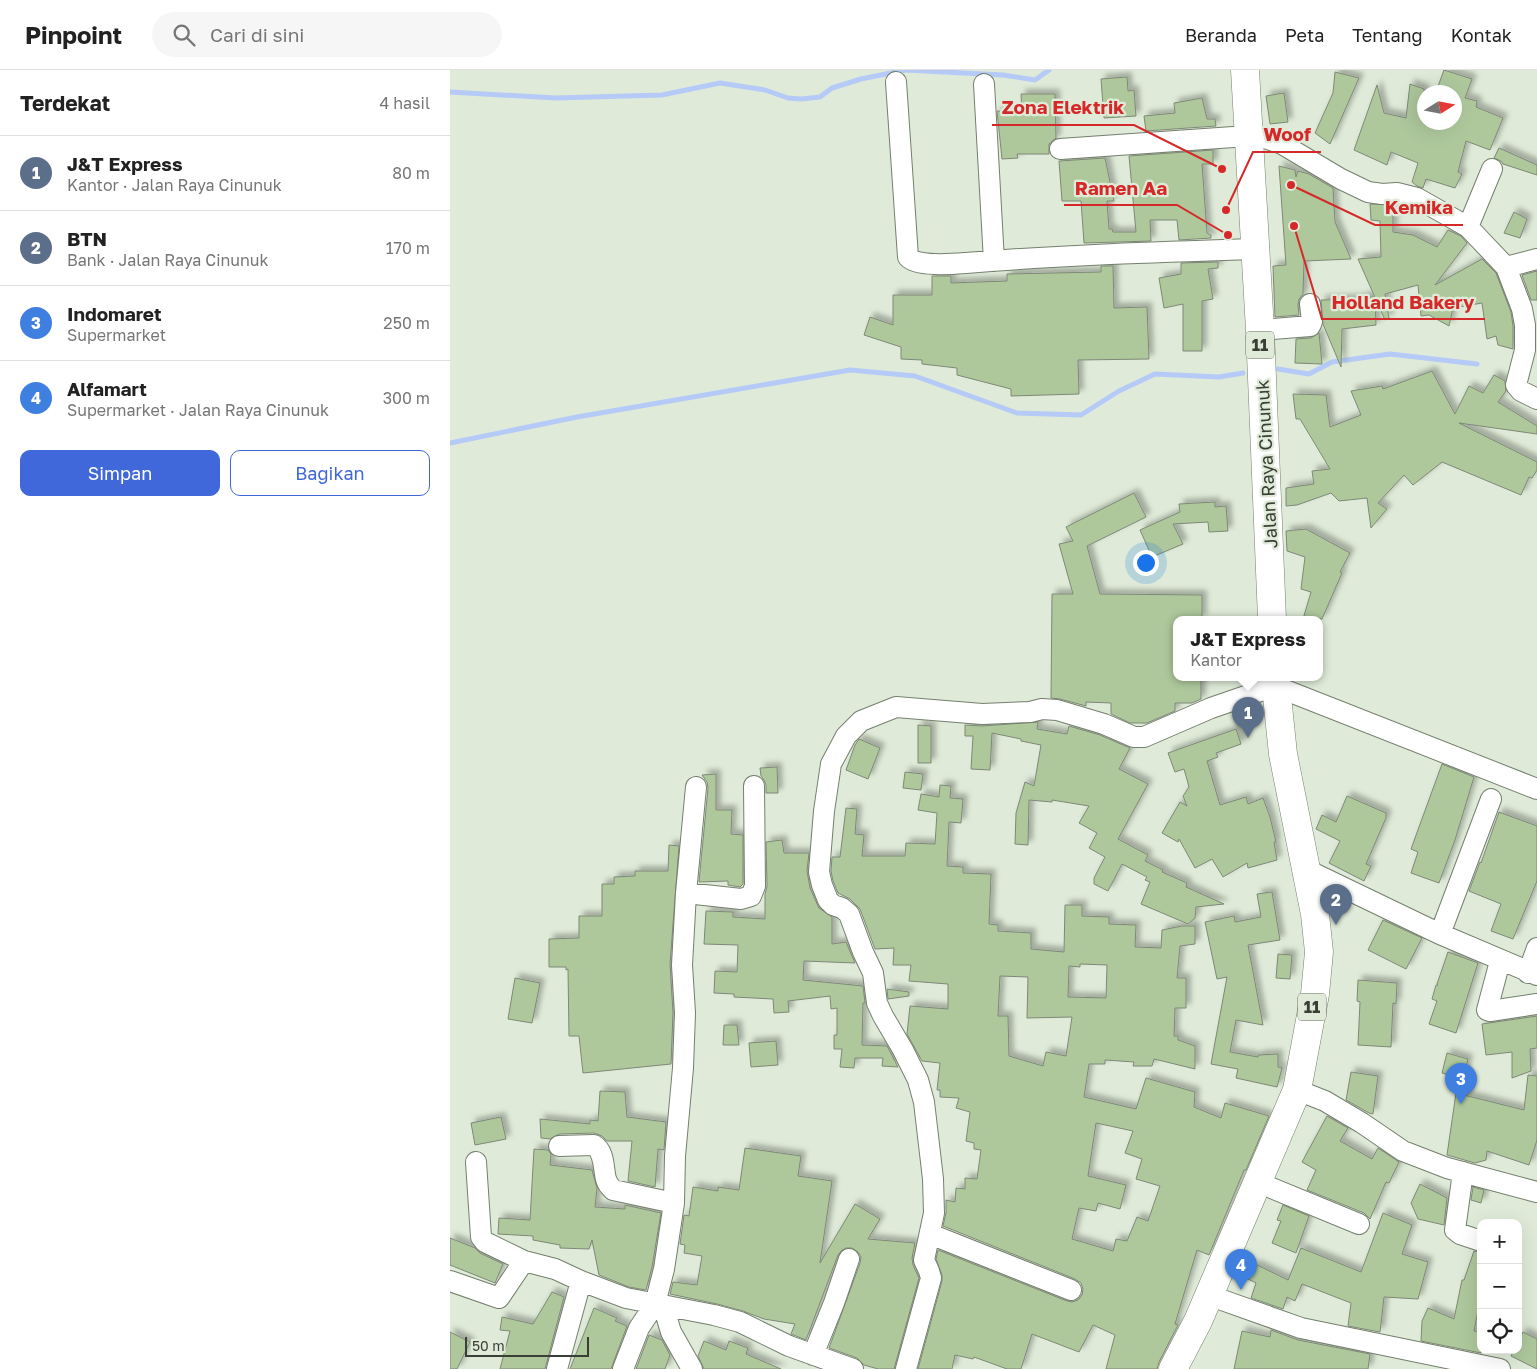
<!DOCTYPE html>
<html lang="id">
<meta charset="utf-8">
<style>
:root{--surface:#fff;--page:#f6f6f6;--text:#222;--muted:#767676;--line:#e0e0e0;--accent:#4068da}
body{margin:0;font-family:"Golos Text",sans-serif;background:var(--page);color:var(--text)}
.controls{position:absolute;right:15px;bottom:15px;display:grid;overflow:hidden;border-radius:10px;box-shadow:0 5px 20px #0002}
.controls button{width:45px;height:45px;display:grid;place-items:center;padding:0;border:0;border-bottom:1px solid var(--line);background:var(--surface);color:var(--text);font:25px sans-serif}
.compass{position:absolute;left:967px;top:15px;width:45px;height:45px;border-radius:50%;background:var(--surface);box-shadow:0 5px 20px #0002;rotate:79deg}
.scale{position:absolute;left:15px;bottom:12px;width:124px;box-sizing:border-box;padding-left:5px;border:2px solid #393e36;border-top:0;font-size:14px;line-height:18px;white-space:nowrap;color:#393e36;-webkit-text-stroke:4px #dfebd8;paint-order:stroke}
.you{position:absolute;left:695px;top:492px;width:18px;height:18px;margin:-12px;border:4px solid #fff;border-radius:50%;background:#1a73e8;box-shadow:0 0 0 8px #1a73e833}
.badge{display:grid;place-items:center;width:32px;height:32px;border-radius:50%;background:var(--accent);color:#fff;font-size:16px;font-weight:700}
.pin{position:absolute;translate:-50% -41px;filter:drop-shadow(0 1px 2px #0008)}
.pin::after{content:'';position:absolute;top:26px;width:18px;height:15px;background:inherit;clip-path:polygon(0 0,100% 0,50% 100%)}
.popup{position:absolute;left:723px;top:546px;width:150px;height:65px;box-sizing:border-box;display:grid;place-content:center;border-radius:10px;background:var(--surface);filter:drop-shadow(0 1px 4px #0005);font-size:16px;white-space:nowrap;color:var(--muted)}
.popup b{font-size:19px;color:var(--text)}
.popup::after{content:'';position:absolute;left:50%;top:100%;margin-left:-10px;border:10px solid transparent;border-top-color:var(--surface)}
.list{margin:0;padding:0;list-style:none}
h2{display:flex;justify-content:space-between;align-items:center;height:65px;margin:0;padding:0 20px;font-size:21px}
h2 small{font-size:16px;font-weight:400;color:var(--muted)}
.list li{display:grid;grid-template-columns:32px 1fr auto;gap:15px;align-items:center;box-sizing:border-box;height:75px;padding:0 20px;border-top:1px solid var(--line)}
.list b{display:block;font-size:19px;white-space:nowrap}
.list p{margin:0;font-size:16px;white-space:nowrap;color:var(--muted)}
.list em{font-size:16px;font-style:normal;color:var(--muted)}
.actions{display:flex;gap:10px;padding:15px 20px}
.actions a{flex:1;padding:11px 0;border:1px solid var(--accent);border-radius:10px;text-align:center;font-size:18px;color:var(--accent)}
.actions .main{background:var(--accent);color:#fff}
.icon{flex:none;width:28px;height:28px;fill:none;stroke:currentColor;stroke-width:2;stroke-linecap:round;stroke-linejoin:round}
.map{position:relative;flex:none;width:1087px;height:1299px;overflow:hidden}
header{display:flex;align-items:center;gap:30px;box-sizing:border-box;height:70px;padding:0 25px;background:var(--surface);border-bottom:1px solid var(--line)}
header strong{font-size:24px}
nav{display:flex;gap:28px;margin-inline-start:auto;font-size:18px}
.search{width:350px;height:45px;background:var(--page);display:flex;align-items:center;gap:12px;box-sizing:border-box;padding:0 18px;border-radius:28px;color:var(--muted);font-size:19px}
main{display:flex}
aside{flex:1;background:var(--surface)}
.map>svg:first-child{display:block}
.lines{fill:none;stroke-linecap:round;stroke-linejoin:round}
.stream{stroke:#b5caf7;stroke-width:5}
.building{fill:#aec89c;stroke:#7e8877;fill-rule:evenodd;filter:url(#shadow)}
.minor-casing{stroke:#747f6d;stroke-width:22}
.highway-casing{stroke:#747f6d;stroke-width:29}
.minor{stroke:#fff;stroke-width:20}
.highway{stroke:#fff;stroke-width:28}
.labels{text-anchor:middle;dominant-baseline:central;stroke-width:4.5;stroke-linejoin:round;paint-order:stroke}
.shield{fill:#dfebd8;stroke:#6b7267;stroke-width:1}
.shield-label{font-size:16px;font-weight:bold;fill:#393e36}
.street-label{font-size:18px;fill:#393e36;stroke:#dfebd8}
.leader{fill:none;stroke:#d62828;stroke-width:2}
.callout-dot{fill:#d62828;stroke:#dfebd8;stroke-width:2}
.callout-label{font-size:19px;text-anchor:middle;font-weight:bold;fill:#d62828;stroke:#dfebd8;stroke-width:4.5;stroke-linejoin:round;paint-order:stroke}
</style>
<header>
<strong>Pinpoint</strong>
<div class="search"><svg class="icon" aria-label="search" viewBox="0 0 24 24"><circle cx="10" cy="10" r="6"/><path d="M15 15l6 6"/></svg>Cari di sini</div>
<nav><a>Beranda</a><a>Peta</a><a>Tentang</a><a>Kontak</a></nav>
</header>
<main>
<aside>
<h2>Terdekat<small>4 hasil</small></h2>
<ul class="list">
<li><span class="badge" style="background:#5c6f8a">1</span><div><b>J&amp;T Express</b><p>Kantor · Jalan Raya Cinunuk</p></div><em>80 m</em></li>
<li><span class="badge" style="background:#5c6f8a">2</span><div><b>BTN</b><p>Bank · Jalan Raya Cinunuk</p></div><em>170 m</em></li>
<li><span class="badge" style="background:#3f7fe0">3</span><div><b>Indomaret</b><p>Supermarket</p></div><em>250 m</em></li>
<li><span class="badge" style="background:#3f7fe0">4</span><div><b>Alfamart</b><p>Supermarket · Jalan Raya Cinunuk</p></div><em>300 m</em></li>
</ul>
<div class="actions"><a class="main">Simpan</a><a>Bagikan</a></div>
</aside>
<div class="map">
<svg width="1087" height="1299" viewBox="0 0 1087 1299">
<defs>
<filter id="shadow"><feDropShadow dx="4.5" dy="-4.5" stdDeviation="2.5" flood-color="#0004"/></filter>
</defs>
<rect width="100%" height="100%" fill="#dfebd8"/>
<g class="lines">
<path class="stream" d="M0,22L106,28L212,25L270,13L315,20L338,28L351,29L370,27L382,18L411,9L455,0L553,5L585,10L599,0
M828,299L859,304L882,292L940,284L1027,294
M0,373L127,347L400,300L465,306L567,343L631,345L669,321L705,304L769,307L793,303"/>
</g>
<path class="building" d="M994,0L1022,9L1015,28L1027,31L1026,37L1053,48L1040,80L1016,71L1008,102L1012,104L1005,118L976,109L973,118L967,116L962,112L968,93L941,82L937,95L904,80L927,15L934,43L956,48L960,14L974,19V52H1004V22H986Z
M885,2L909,8L880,74L865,63L883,23Z
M677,7L678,21L684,20L686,46L654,48L651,9Z
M834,23L838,52L820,54L816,26Z
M571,24H605L606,68L599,74V84H567L568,88L552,89L547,41L572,42Z
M752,28L757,49H765L766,56L696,61L694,46L725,43L724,33Z
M1049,78L1087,95V105L1053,94L1051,91L1044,88Z
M763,80V94H752L757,163L761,165V168L729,170L727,150H700L701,171L634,173L631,131H612L609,91L655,88L664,131H657L659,159H662L663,162H686L679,86Z
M829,96L845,100L846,107L848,101L859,104L883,118L885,152L901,189L854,191L853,224L849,229L848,235L849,245L825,247L823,196L836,195Z
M920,134L943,135V162L963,165L987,177L998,160L1011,166L1017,173L985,215L1032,189L1046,203L1061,242L1063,256V279L1048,275L1046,266L1037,269L1032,233L1003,238L999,256L979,245L971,246L968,215L935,224L939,248L935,250L908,189L931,187L930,151L921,150Z
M1064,142L1077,149L1070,168L1054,163Z
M768,192V198L758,199L763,229L752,231V281H733V234L714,238L709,208L731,204V193Z
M651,196H663L664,238L697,237L699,289L628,290L629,324L561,326V319L507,305V298L472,294V290L451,289V277L414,265L420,247L443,255V225H482V206H501V213L557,211V204L651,202Z
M1087,201V230H1081L1072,205Z
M911,227H925L926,255L892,259L891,297L873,254L871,230L911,229Z
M869,263L872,294L845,293L846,269L861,268Z
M982,301L1005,344L1019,316L1033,323L1044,305L1055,311L1056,321L1048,332L1087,356V364L1009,353L1087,392V400L1082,408L1079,407L1071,425L992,392L963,415L954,405L928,433L937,439L921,458L917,428L889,431L881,423L847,435L836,436V418L864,414L862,401L880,399L850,349H846L843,324L876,325L880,357L911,345L901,321L932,316L933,319Z
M684,423L696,447L637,476L650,524L752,525V549H727V607H751V629L742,633H725V641L697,653H680L661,644V633L636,632V636L610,629L601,628L602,524H623L609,474L623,471L616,457Z
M765,432V437L776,436L778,461L759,462L758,452L723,454L733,474L702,487L690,460L730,442L729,434Z
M856,459L900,483L890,502L892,503L872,549H853L861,522L851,519L855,487L837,481L836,461Z
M588,652L587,659L617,664L619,656L650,665L680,678L669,699L698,714L668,769L698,785L695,791L713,800L712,802L737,813L736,817L774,834L746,837L745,848L738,854L691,834L700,812L695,810L697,807L672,794L658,821L644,814V808L655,787L639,778L647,763L629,753L639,736L602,730V732L579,730L578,775L565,774L566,743L575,712L584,716L591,675L571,671V669L542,663L540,700L521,699L523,666H515V655L532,656Z
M468,655L481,656V693H468Z
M786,659L791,674L766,683L768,687L757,691L770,735L796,727L798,734L813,728L820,747L826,772H824L827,790L798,798L797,793L773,807L762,789L745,798L729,769L728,772L712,763L730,732L737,736L733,726L739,717L734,699L725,702L718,683Z
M409,669L430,678L418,709L396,700L405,675Z
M992,694L1024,707L1005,770L989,813L961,803L968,782L961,779Z
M327,697L328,723H316V715L314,710L311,706L310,698Z
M455,702L473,704L471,720L453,718Z
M266,704V740H282L281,764L293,765V814L290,817L278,815V811L249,812L258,718L257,712L252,705Z
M490,715L501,716L500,728L513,729L511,753L499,752L497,796L513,797V803L541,804L539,854L548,855V861L581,863V879L614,882L615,835H632V846L659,847V854L686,855L685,877L711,878L712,860L732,856H745V874L730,876L727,908H736V938H725L724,966H728V970L745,976V999L704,989L702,996H683L684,992L655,990V994H639L634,1027L686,1039L696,1008L745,1022L744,1037L771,1048L775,1033L819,1046L796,1100H794L759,1185L747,1180L725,1254L728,1255L709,1292L707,1299H656L665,1265L643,1255L629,1282L582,1264L571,1299H557L524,1287L523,1289L505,1285L502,1299H468L492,1211V1205L486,1189L488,1180L617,1231L622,1232L628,1230L632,1225L633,1219L631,1213L625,1209L493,1156L496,1143V1130L505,1132L506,1118L515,1119V1108L527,1109L531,1080L524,1079V1073L516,1071L520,1042L506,1038L509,1028L490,1027V1020H487L490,993L472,991L457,964L460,936L498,939V914L459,911L461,895H443L444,878L425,879L410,839L400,829L388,823L383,811L381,801L382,787H390L396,738L407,739L405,764L414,765L412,786H455L456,773L485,774L487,743L468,740L471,724L489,727ZM630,894L657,895L656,928L618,927L619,896L630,897ZM550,906L578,907L577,948L622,947L616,986L596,982L593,996L559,986L558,946H548ZM646,1053L683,1061L675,1083L692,1089L686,1109L710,1116L698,1151L687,1147L677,1171L666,1169L663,1181L622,1169L629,1138L646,1141L648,1133L670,1139L676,1115L638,1106Z
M897,726L936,743V748L916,794L921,796L914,811L879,793L890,771L866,759L872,745L886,752Z
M1049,742L1087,756V811L1063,869L1041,861L1051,834L1019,821L1030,792L1031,793Z
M332,770L334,783H359L357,801L360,818L369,838L382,847V874L396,872L405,893L354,891L353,910L413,916L415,933H413L412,975L437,976L448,997L432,996L433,988H405L404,998L390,997L392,979H384V965H387V938L381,939L380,926L338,931L339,942L324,943L323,929L284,927V924L264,923L265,901L287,902L288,875L254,874L256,841L283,842V847L315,849V824L317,816L316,772Z
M219,775L229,776L220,894L223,943L221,994L133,1003L129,966H119L118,899L116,900V897H99V869L129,868V846H152V814H164V807L185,806V801H218Z
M822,822L830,870L798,875L813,955L786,950L780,982L808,987L809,985L828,984V997L832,998L827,1017L786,1008L788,999L761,994L777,907L767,909L755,852L784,846L785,852L811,847L807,824Z
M933,850L972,868L956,899L918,880Z
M998,882L1028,893L1006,963L979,954L987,931L982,929L986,915H988L987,914Z
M828,884L842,885L840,909L826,908Z
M65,908L90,913L82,953L58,949Z
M908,910L947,913L946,934L943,933L941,977L908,975L910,932L907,931Z
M437,919L459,922V926L438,929Z
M1087,946V978L1080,979L1081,1001L1062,1008V982L1036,985L1032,954Z
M274,955H287L289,975H273Z
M326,971L328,995L301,997L299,973Z
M997,983L1018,989L1013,1009L992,1003Z
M901,1002L928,1006L923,1044L919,1043L896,1030Z
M1078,1005L1087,1006V1070L1079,1095L1037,1081L1036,1090L1025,1093L997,1085L1006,1023L1074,1040Z
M150,1021L175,1022L177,1047L216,1052L214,1080L208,1079L205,1117L178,1111L182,1071H157L152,1066L144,1063L109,1064L100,1069L91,1068L90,1049L140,1054V1050L148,1051Z
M877,1046L898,1058L890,1071L922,1089L928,1078L949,1092L939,1113L936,1112L920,1149L914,1143L857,1120L866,1100L852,1092Z
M51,1047L56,1069L25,1075L21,1053Z
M295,1078L351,1086L348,1106L382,1111L370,1193L405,1134L430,1149L418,1169L465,1173L462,1188L463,1195L469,1208L444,1299H428L414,1295L407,1288L379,1278L410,1193L411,1187L408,1182L402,1178H396L392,1180L388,1185L356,1270L341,1264L345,1254L314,1249L293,1241L267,1234L220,1224L223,1212L247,1215L252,1186L234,1183L235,1175L230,1174L234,1145L239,1146L243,1117L268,1121V1117L289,1120Z
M84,1079L98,1080L101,1084L100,1095L142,1100L147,1118L145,1137L175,1139V1135L211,1143L202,1197L196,1220L179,1217L149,1205L142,1170L139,1179L110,1178V1175L83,1170V1166L48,1164L49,1148L80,1150Z
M970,1114L997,1128L994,1155L968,1149L961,1133Z
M1023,1117L1034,1120L1031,1133L1021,1130Z
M833,1135L859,1146L846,1183L822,1173L831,1151L827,1150Z
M933,1143L962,1155L952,1184L978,1192L968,1229L934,1227L930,1262L898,1256L901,1233L852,1214L845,1231L837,1227L833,1239L801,1228L806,1213L798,1209L805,1194L838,1210L851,1178L911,1202Z
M0,1168L25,1178L30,1183L53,1194L45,1213L0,1195Z
M1024,1181L1031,1183V1225L1024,1261L1031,1262V1283L971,1271L972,1251L978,1238L1004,1249L1012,1210H1014Z
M102,1222L114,1227L95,1299H50L60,1261L50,1260L52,1247L83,1254Z
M144,1238L167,1248L165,1251L177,1256L161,1299H120Z
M821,1260L848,1270L920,1284L918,1299H784L792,1261L820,1267Z
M0,1262L20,1272L7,1299H0Z
M1073,1262L1087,1269V1299L1061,1286L1064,1280H1068V1272Z
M199,1265L212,1270L220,1285L215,1299H186Z
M254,1271L276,1280L279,1271L298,1278L296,1284L331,1299H254L248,1286Z"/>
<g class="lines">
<defs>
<path id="minor" d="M446,12L458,187C466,197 503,194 516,193C612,185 708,182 804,179
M534,14L544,191
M610,79L798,66L815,68L832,74L891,109L918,122L932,124L947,123L967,128L1018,157L1056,197L1072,239L1075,255V280L1066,315L1071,321L1087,329
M1018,157L1042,99
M1056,197L1087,189
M810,260L860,256L862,252L860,234
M857,800L990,864L1087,905
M236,823L291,829L301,826L305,816L304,716
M990,864L1041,729
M1050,891L1037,940L1040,941L1087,934
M1078,903L1087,878
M847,1020L875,1031L912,1053L953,1081L997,1098L1087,1122
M109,1076L144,1075C155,1082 153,1098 156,1109C157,1113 160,1117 163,1120L224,1133
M26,1092L31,1167L35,1172L74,1191
M1013,1102L1005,1160L1010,1164L1031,1171
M807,1112L909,1154
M480,1164L621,1220
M0,1211L49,1228L74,1191L105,1199L131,1211L176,1228L264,1245L290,1252L339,1276L403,1299
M758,1225L851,1258L1050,1299
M213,1235L221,1262L242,1299
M363,1285L384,1233L399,1189
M107,1299L131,1211
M173,1299L189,1258L205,1234L214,1199L224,1133L225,1086L233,998L235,943L232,895L236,823L246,717
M456,1299L481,1208L479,1201L474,1190L484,1143L483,1109L474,1032L468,1010L453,980L433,946L427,933L423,903L413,882L399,844L392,838L383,835L378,830L372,815L369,802L374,741L381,694L396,666L411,651L446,637L532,644L580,642L592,639L607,640L654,654L684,667H694L761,638L825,616L1087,719"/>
<path id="highway" d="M795,0L810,260L822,549
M723,1299L748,1251L847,1020L865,924L869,882L865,844L833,684L825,607"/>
</defs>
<use href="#minor" class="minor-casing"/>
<use href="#highway" class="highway-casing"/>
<use href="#minor" class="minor"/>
<use href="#highway" class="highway"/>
</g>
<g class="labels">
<g class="shield">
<rect x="796" y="261.5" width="28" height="27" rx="4"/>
<rect x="848" y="923.5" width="28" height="27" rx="4"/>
</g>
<g class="shield-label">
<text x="810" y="275">11</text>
<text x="862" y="937">11</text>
</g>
<g class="street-label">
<text transform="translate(816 394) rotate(-93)">Jalan Raya Cinunuk</text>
</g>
</g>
<path class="leader" d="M772 99L684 55H542M776 140L803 82H871M778 165L727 135H614M841 115L925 155H1013M844 156L872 249H1035"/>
<g class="callout-dot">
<circle cx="772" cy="99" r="5"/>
<circle cx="776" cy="140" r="5"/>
<circle cx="778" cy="165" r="5"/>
<circle cx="841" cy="115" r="5"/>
<circle cx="844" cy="156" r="5"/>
</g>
<g class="callout-label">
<text x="613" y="44">Zona Elektrik</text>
<text x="837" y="71">Woof</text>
<text x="671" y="125">Ramen Aa</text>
<text x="969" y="144">Kemika</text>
<text x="953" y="239">Holland Bakery</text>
</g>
</svg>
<div class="controls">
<button>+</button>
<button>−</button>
<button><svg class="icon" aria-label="locate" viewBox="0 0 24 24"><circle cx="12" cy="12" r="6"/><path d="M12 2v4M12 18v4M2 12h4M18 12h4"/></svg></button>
</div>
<svg class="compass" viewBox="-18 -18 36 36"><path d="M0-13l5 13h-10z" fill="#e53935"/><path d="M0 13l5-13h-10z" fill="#767676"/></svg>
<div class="scale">50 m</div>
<div class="you"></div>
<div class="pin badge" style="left:798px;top:668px;background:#5c6f8a">1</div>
<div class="popup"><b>J&amp;T Express</b>Kantor</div>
<div class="pin badge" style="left:886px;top:855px;background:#5c6f8a">2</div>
<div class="pin badge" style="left:1011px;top:1034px;background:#3f7fe0">3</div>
<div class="pin badge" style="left:791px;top:1220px;background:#3f7fe0">4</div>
</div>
</main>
